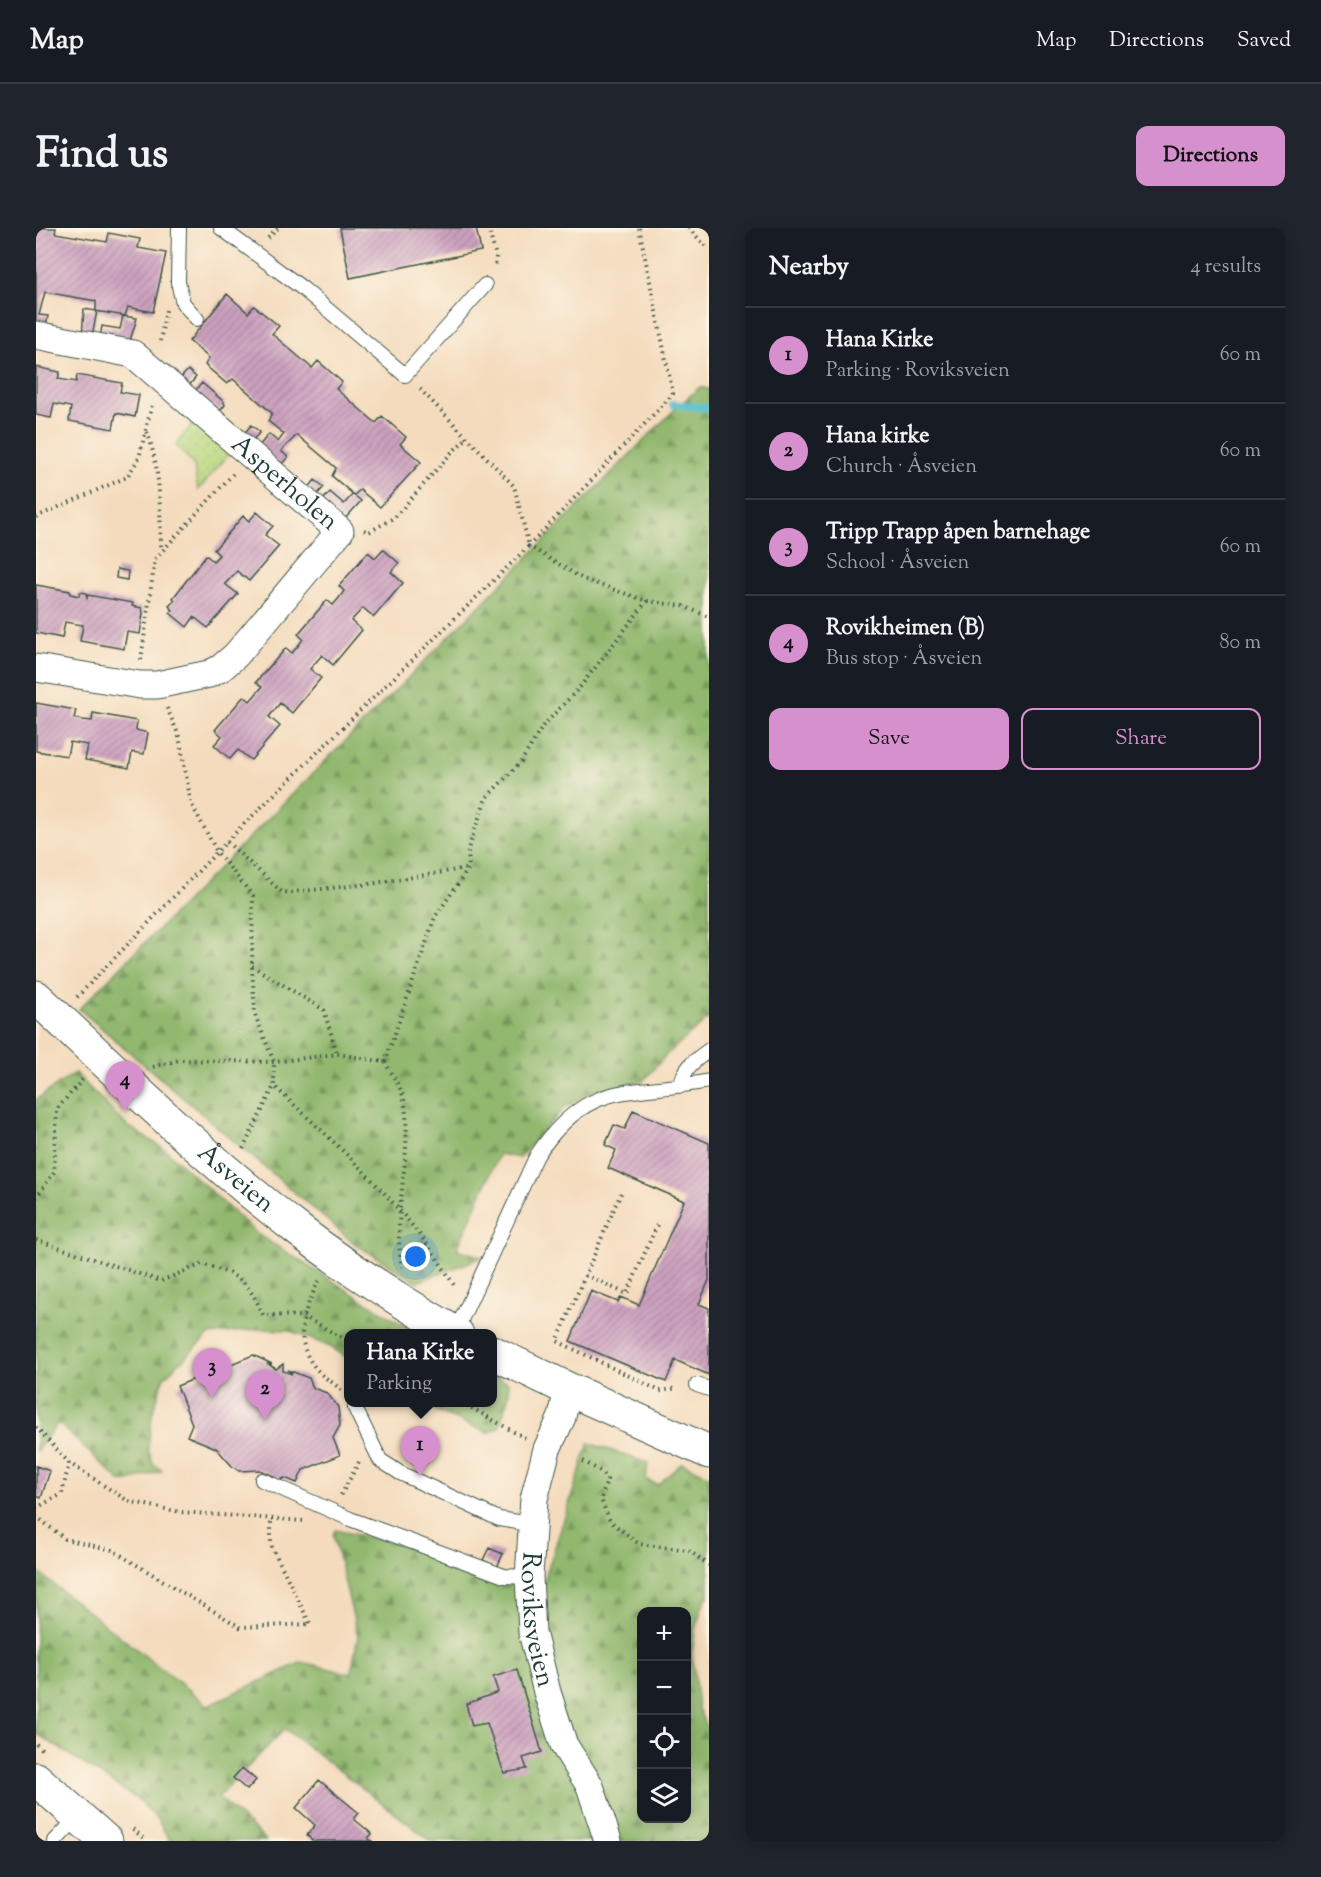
<!DOCTYPE html>
<meta charset="utf-8">
<style>
:root{--surface:#171b24;--page:#20242c;--text:#f1f3f6;--muted:#9ea1a6;--line:#363941;--accent:#d690ce}
body{margin:0;font-family:"Sorts Mill Goudy",serif;background:var(--page);color:var(--text)}
.controls{position:absolute;right:18px;bottom:18px;display:grid;overflow:hidden;border-radius:12px;box-shadow:0 3px 15px #0003}
.controls button{width:54px;height:54px;display:grid;place-items:center;padding:0;border:0;border-bottom:2px solid var(--line);background:var(--surface);color:var(--text);font:30px sans-serif}
.you{position:absolute;left:380px;top:1029px;width:21px;height:21px;margin:-15px;border:4px solid #fff;border-radius:50%;background:#1a73e8;box-shadow:0 0 0 9px #1a73e833}
.badge{display:grid;place-items:center;width:39px;height:39px;border-radius:50%;background:var(--accent);color:#111;font-size:20px;font-weight:700}
.pin{position:absolute;translate:-50% -50px;filter:drop-shadow(0 2px 3px #0008)}
.pin::after{content:'';position:absolute;top:32px;width:21px;height:18px;background:inherit;clip-path:polygon(0 0,100% 0,50% 100%)}
.popup{position:absolute;left:308px;top:1101px;width:153px;height:78px;box-sizing:border-box;display:grid;place-content:center;border-radius:12px;background:var(--surface);filter:drop-shadow(0 2px 4px #0005);font-size:20px;white-space:nowrap;color:var(--muted)}
.popup b{font-size:22px;color:var(--text)}
.popup::after{content:'';position:absolute;left:50%;top:100%;margin-left:-12px;border:12px solid transparent;border-top-color:var(--surface)}
.list{margin:0;padding:0;list-style:none}
h2{display:flex;justify-content:space-between;align-items:center;height:78px;margin:0;padding:0 24px;font-size:26px}
h2 small{font-size:20px;font-weight:400;color:var(--muted)}
.list li{display:grid;grid-template-columns:39px 1fr auto;gap:18px;align-items:center;box-sizing:border-box;height:96px;padding:0 24px;border-top:2px solid var(--line)}
.list b{display:block;font-size:22px;white-space:nowrap}
.list p{margin:0;font-size:20px;white-space:nowrap;color:var(--muted)}
.list em{font-size:20px;font-style:normal;color:var(--muted)}
.actions{display:flex;gap:12px;padding:18px 24px}
.actions a{flex:1;padding:14px 0;border:2px solid var(--accent);border-radius:12px;text-align:center;font-size:21px;color:var(--accent)}
.actions .main{background:var(--accent);color:#111}
.icon{flex:none;width:33px;height:33px;fill:none;stroke:currentColor;stroke-width:2;stroke-linecap:round;stroke-linejoin:round}
.map{position:relative;flex:none;width:673px;height:1613px;overflow:hidden;border-radius:12px}
header{display:flex;align-items:center;gap:36px;box-sizing:border-box;height:84px;padding:0 30px;background:var(--surface);border-bottom:2px solid var(--line)}
header strong{font-size:28px}
nav{display:flex;gap:33px;margin-inline-start:auto;font-size:21px}
.intro{display:flex;align-items:center;justify-content:space-between;box-sizing:border-box;height:144px;padding:0 36px}
h1{margin:0;font-size:42px}
.button{padding:15px 27px;border-radius:12px;background:var(--accent);color:#111;font-size:21px;font-weight:700}
main{display:flex;gap:36px;padding:0 36px}
aside{flex:1;background:var(--surface);border-radius:12px;box-shadow:0 3px 15px #0003}
.map>svg:first-child{display:block}
.forest{fill:url(#forest-firs);stroke:#587a51;stroke-width:1.5;fill-rule:evenodd}
.park{fill:url(#park-dots);stroke:#6b8a5a;stroke-width:1.5}
.lines{fill:none;stroke-linecap:round;stroke-linejoin:round}
.stream{stroke:#52becb;stroke-width:8}
.building{fill:url(#building-hatch)}
.lane-casing{stroke:#3f5549;stroke-width:16}
.street-casing{stroke:#3f5549;stroke-width:29}
.secondary-casing{stroke:#3f5549;stroke-width:35}
.path{stroke:#3f5549;stroke-width:4;stroke-dasharray:1.5 4.5;stroke-linecap:butt}
.lane{stroke:#fff;stroke-width:14}
.street{stroke:#fff;stroke-width:27}
.secondary{stroke:#fff;stroke-width:33}
.labels{text-anchor:middle;dominant-baseline:central;stroke-width:4.5;stroke-linejoin:round;paint-order:stroke}
.street-label{font-size:26px;fill:#1f3d34;stroke:#fcf5e5}
</style>
<header>
<strong>Map</strong>
<nav><a>Map</a><a>Directions</a><a>Saved</a></nav>
</header>
<div class="intro"><h1>Find us</h1><a class="button">Directions</a></div>
<main>
<div class="map">
<svg width="673" height="1613" viewBox="0 0 673 1613">
<defs>
<pattern id="forest-firs" width="22" height="20" patternUnits="userSpaceOnUse" patternTransform="scale(1.5)"><rect width="22" height="20" fill="#91b86e"/><path d="M5 1l3.5 6h-7zM16 11l3.5 6h-7z" fill="#76975b"/></pattern>
<pattern id="park-dots" width="8" height="8" patternUnits="userSpaceOnUse" patternTransform="scale(1.5)"><rect width="8" height="8" fill="#b7d77f"/><path d="M2 2h.1M6 6h.1" fill="none" stroke="#9db96e" stroke-width="1.8" stroke-linecap="round"/></pattern>
<pattern id="building-hatch" width="6" height="6" patternUnits="userSpaceOnUse" patternTransform="scale(1.5)"><rect width="6" height="6" fill="#cca0bf"/><path d="M-1 1l2-2M0 6l6-6M5 7l2-2" fill="none" stroke="#a5849c"/></pattern>
</defs>
<rect width="100%" height="100%" fill="#fcf5e5"/>
<filter id="ink" filterUnits="userSpaceOnUse"><feTurbulence type="fractalNoise" baseFrequency=".0167" numOctaves="2"/><feDisplacementMap in="SourceGraphic" scale="12" xChannelSelector="R" yChannelSelector="G"/><feConvolveMatrix kernelMatrix="1 2 1 2 8 2 1 2 1" color-interpolation-filters="sRGB"/></filter>
<filter id="wash" filterUnits="userSpaceOnUse"><feTurbulence type="fractalNoise" baseFrequency=".008" numOctaves="4" result="noise"/><feDisplacementMap in="SourceGraphic" scale="24" xChannelSelector="R" yChannelSelector="G"/><feGaussianBlur stdDeviation="1.35" result="paint"/><feColorMatrix in="noise" values="0 0 0 0 0 0 0 0 0 0 0 0 0 0 0 0 0 1.4 0 .05"/><feComposite in="paint" operator="in"/></filter>
<g filter="url(#wash)">
<rect width="100%" height="100%" fill="#f4dbbd"/>
<path class="forest" d="M664,159L673,161V790L630,827L607,853L563,861L529,879L483,930L463,926L421,1021L447,1029L381,1054L319,1016L43,781L640,180Z
M39,845L90,897L130,922L221,1006L380,1105L312,1106V1130L295,1119L252,1102L223,1101L173,1107L128,1149L116,1187L112,1221L117,1235L126,1243L86,1255L22,1195L0,1223V872Z
M456,1147L472,1155L473,1166L463,1200L452,1205L383,1175L456,1174Z
M553,1215L612,1235L610,1251L621,1257L646,1235L673,1248V1368L669,1371L659,1401L656,1426L662,1480L673,1505V1613H395L249,1501L182,1569L230,1613H134L121,1591L103,1572L0,1505V1343L172,1477L266,1434L315,1446L322,1408L297,1307L299,1302L389,1321L495,1356H507ZM606,1384H650V1590H606Z"/>
<path class="park" d="M158,194L195,224L162,262L158,237L140,217Z"/>
<g class="lines">
<path class="stream" d="M637,176L673,180"/>
</g>
<g id="blocks">
<path class="building" d="M0,0H20L19,5L71,14L73,5L104,11L102,20L130,25L117,84L92,79L89,88L60,83V73L9,64L3,87L12,88L10,100L0,99Z
M304,0H440L445,23L314,50Z
M191,66L212,85L218,78L243,98L236,106L276,140L282,133L306,154L300,161L340,195L346,188L370,209L364,216L385,234L344,279L324,262L318,267L296,248L300,240L261,207L245,223L252,229L244,238L222,219L233,206L242,214L248,206L232,193L236,185L197,151L191,156L169,137L173,130L153,113Z
M48,81L61,83L56,109L46,108Z
M87,88L101,90L93,116L64,111L66,98L84,101Z
M0,139L24,144L22,151L40,154L41,147L86,155L84,164L103,167L99,189L80,185L77,201L33,193L35,179L18,176L15,190L0,187Z
M152,142L160,149L152,159L143,152Z
M166,155L188,174L189,177L184,183L158,164Z
M215,197L224,204L215,214L207,207Z
M279,252L288,259L279,269L271,262Z
M294,264L308,276L317,266L325,273L307,293L285,274Z
M221,284L237,298L229,307L243,318L213,353L201,343L189,356L202,366L172,400L158,389L151,399L134,385L137,382L133,378L139,372L137,370L170,327L177,333L183,327L178,322L207,288L213,293Z
M347,321L363,335L355,344L367,355L338,389L327,380L315,393L326,402L297,437L286,427L274,441L285,450L256,485L244,475L233,489L244,498L215,532L202,522L194,531L178,517L186,508L179,502L208,468L214,473L226,459L220,454L250,420L256,425L262,418L267,411L262,406L291,372L297,377L303,370L308,363L303,358L332,324L339,330Z
M81,341L92,343L91,352L80,350Z
M0,357L34,363V366L43,368L44,364L50,365L51,370L52,367L97,375L96,378L106,380L107,385L104,406L91,404L88,421L44,413L47,397L29,394L26,410L0,405Z
M0,475L40,482L38,490L47,492L56,493L57,485L101,493L100,502L112,505L108,526L96,524L93,540L49,532L52,517L34,514L31,528L0,523Z
M597,882L673,915V1052L663,1076L673,1080V1147L639,1132L630,1154L534,1113L555,1063L582,1074L585,1069L603,1077L648,973L572,940L580,922L569,917L578,897L589,901Z
M217,1127L236,1136H232L240,1141L247,1136V1143L256,1146L252,1142L273,1150L277,1160L291,1165L302,1179L304,1197L297,1210L304,1227L267,1242L261,1255L249,1250L241,1253L238,1248L224,1242L203,1243L196,1238L180,1220L151,1208L156,1196L141,1158Z
M0,1238L14,1243L5,1270L0,1268Z
M453,1320L467,1326L461,1339L447,1332Z
M481,1442L506,1524L487,1530L491,1541L468,1545L451,1495L436,1498L430,1476L462,1464L457,1449Z
M206,1540L220,1552L211,1562L197,1550Z
M283,1552L323,1585L318,1591L336,1606L332,1610L336,1613H277L271,1607L279,1597L260,1580Z"/>
</g>
</g>
<g filter="url(#ink)">
<use href="#blocks" fill-opacity="0" stroke="#3f5549" stroke-width="1.5"/>
<g class="lines">
<defs>
<path id="lane" d="M143,0L142,54L147,75L161,91
M185,0L266,60L369,147L449,57
M645,858C647,840 659,832 673,822
M419,1105L501,927C554,849 592,869 673,853
M661,1157L673,1161
M319,1180L344,1232L364,1245L463,1291L495,1296
M226,1252L314,1291L468,1348L493,1349
M19,1613L42,1589"/>
<g id="street">
<path id="s1" d="M0,107L97,126L304,303L200,427L185,440L173,446L121,457H104L0,440"/>
<path id="s2" d="M532,1161L526,1189L511,1221L498,1271L493,1349L496,1404L511,1464L528,1517L554,1558L572,1613"/>
</g>
<g id="secondary">
<path id="s3" d="M0,769C86,849 172,933 265,1004C314,1042 367,1075 421,1106"/>
<path d="M456,1124L532,1161L673,1224"/>
<path d="M0,1551L70,1613"/>
</g>
</defs>
<use href="#lane" class="lane-casing"/>
<use href="#street" class="street-casing"/>
<use href="#secondary" class="secondary-casing"/>
<path class="path" d="M452,0L460,28L459,40
M603,0L637,166L493,318L547,351L611,373L647,378L673,389
M652,0L673,21
M232,10L242,0
M124,113L130,82
M111,204C125,242 124,282 125,321
M0,289L91,249L103,230L116,177
M328,302L333,304L359,289L415,225L432,209
M105,432L119,331L197,246
M131,480L143,508L155,575L181,624L217,668L216,738L219,787L238,834V858C303,919 374,981 419,1059
M191,614L247,665L334,656L433,640
M216,738L288,782L301,826
M41,769L205,599L493,318L478,258L382,159
M349,834L399,689L433,640L432,621L450,570L485,534L507,498L544,459L611,373
M117,839L143,832L238,834L301,826L349,834C355,845 365,859 368,871C378,927 355,984 366,1039
M207,921L238,858
M585,965L521,1113L624,1163L642,1160
M0,970L18,944L21,881L47,851
M0,1012L125,1053L166,1036C203,1048 211,1050 227,1087L267,1088L312,1113
M549,1047L591,1066L621,997
M283,1053C266,1085 256,1115 283,1144C292,1153 301,1156 308,1166
M425,1174L489,1210
M0,1199L33,1235L92,1273L144,1284L268,1293
M547,1233L564,1243L571,1252L565,1272L574,1293L603,1316L652,1322L673,1337
M305,1267L323,1234
M0,1280L26,1266L33,1235
M0,1288L29,1311L76,1322L204,1399L274,1396L235,1317V1292
M0,1516L8,1523
M97,1601L110,1613"/>
<use href="#lane" class="lane"/>
<use href="#street" class="street"/>
<use href="#secondary" class="secondary"/>
</g>
</g>
<g class="labels">
<g class="street-label">
<text stroke="none"><textPath href="#s1" startOffset="298">Asperholen</textPath></text>
<text stroke="none"><textPath href="#s3" startOffset="270">Åsveien</textPath></text>
<text stroke="none"><textPath href="#s2" startOffset="237">Roviksveien</textPath></text>
</g>
</g>
</svg>
<div class="controls">
<button>+</button>
<button>−</button>
<button><svg class="icon" aria-label="locate" viewBox="0 0 24 24"><circle cx="12" cy="12" r="6"/><path d="M12 2v4M12 18v4M2 12h4M18 12h4"/></svg></button>
<button><svg class="icon" aria-label="layers" viewBox="0 0 24 24"><path d="M12 4l9 5-9 5-9-5zM3 14l9 5 9-5"/></svg></button>
</div>
<div class="you"></div>
<div class="pin badge" style="left:384px;top:1248px">1</div>
<div class="popup"><b>Hana Kirke</b>Parking</div>
<div class="pin badge" style="left:229px;top:1192px">2</div>
<div class="pin badge" style="left:176px;top:1170px">3</div>
<div class="pin badge" style="left:89px;top:883px">4</div>
</div>
<aside>
<h2>Nearby<small>4 results</small></h2>
<ul class="list">
<li><span class="badge">1</span><div><b>Hana Kirke</b><p>Parking · Roviksveien</p></div><em>60 m</em></li>
<li><span class="badge">2</span><div><b>Hana kirke</b><p>Church · Åsveien</p></div><em>60 m</em></li>
<li><span class="badge">3</span><div><b>Tripp Trapp åpen barnehage</b><p>School · Åsveien</p></div><em>60 m</em></li>
<li><span class="badge">4</span><div><b>Rovikheimen (B)</b><p>Bus stop · Åsveien</p></div><em>80 m</em></li>
</ul>
<div class="actions"><a class="main">Save</a><a>Share</a></div>
</aside>
</main>
